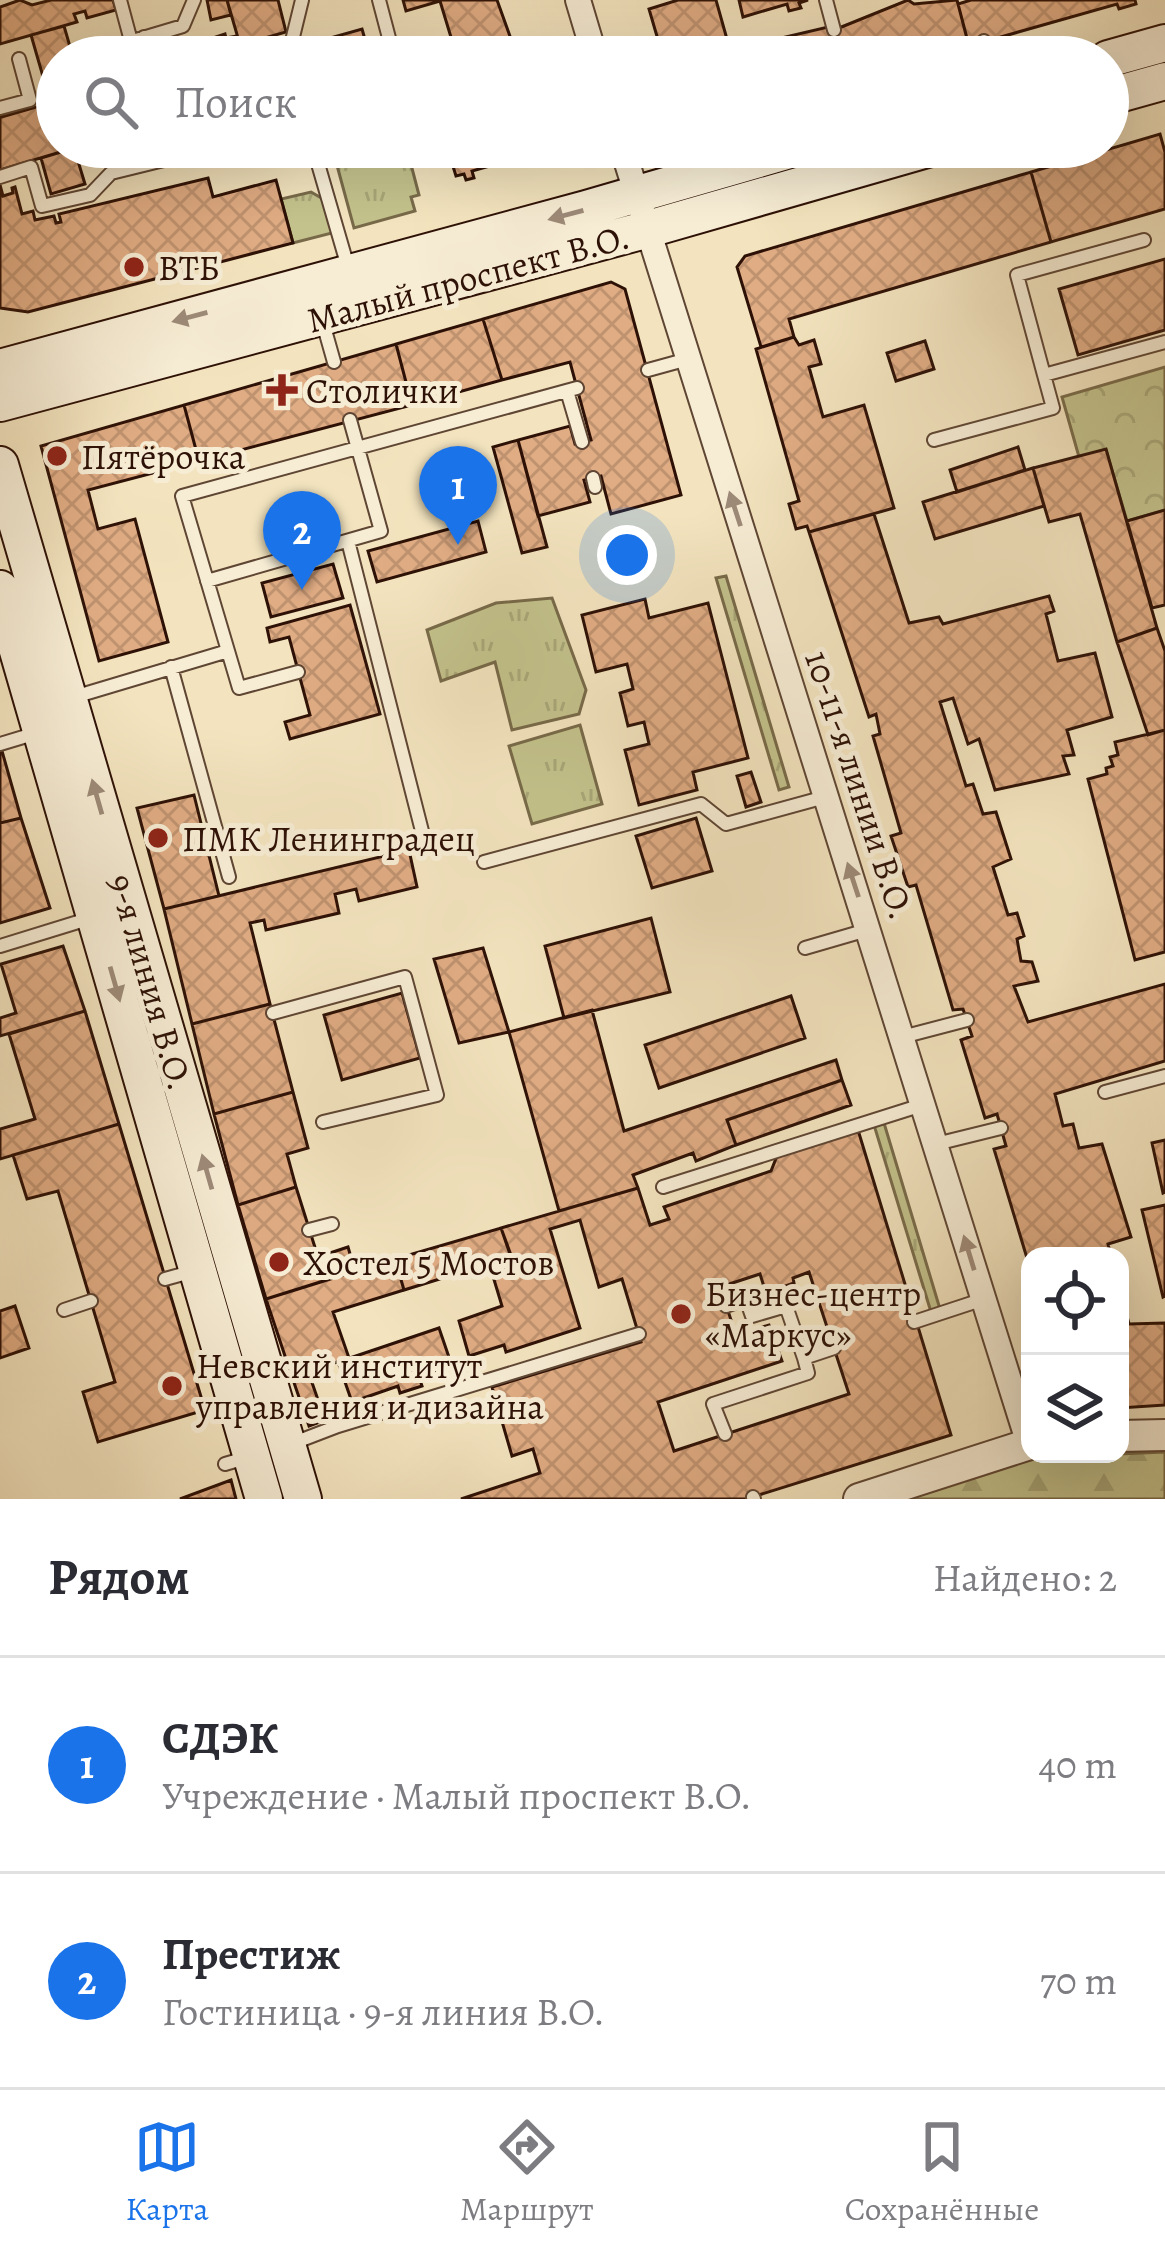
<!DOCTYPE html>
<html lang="ru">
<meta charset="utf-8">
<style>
:root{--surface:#fff;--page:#f7f7f7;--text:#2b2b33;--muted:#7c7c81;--line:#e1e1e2;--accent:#1a73e8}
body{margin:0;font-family:Alegreya,serif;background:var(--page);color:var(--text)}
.controls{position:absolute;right:36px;bottom:36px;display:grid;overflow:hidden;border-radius:24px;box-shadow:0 12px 48px #0002}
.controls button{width:108px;height:108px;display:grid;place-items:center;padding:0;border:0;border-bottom:3px solid var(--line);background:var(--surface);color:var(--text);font:60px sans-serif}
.you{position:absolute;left:627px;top:555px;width:42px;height:42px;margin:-30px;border:9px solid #fff;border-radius:50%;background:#1a73e8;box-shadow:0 0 0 18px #1a73e833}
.badge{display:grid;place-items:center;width:78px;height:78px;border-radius:50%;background:var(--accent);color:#fff;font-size:39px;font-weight:700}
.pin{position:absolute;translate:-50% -99px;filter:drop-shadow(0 3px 6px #0008)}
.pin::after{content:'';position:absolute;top:63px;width:42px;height:36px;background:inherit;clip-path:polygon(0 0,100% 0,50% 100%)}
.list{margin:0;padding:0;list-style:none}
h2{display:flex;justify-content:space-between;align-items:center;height:156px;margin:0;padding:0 48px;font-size:51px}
h2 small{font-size:39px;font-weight:400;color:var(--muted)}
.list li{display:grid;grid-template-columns:78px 1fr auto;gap:36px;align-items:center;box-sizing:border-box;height:216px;padding:0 48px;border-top:3px solid var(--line)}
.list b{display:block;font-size:45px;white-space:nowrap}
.list p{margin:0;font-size:39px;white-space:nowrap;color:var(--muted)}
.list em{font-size:39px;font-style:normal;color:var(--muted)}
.icon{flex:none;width:66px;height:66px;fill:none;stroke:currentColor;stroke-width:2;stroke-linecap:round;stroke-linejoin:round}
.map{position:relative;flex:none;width:1165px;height:1499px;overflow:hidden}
.search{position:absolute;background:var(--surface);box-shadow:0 12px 48px #0002;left:36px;right:36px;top:36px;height:132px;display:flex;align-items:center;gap:30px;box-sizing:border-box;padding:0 42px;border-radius:66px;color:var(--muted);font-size:45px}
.sheet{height:588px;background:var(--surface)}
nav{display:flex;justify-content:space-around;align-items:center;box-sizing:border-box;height:168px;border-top:3px solid var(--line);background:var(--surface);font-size:33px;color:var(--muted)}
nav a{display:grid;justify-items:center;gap:6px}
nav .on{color:var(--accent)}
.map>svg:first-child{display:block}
.grass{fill:url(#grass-tufts);stroke:#786a49;stroke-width:3}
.forest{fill:url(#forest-firs);stroke:#786a49;stroke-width:3}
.park{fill:url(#park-crowns);stroke:#786a49;stroke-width:3}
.building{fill:url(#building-cross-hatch);stroke:#2e1106;stroke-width:3;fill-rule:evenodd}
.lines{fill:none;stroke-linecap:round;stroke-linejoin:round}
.service-casing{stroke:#5f4634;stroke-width:16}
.minor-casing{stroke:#5f4634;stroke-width:28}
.tertiary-casing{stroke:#5f4634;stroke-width:34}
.secondary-casing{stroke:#2e1106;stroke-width:40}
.service{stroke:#f7edd5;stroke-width:12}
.minor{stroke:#f7edd5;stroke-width:24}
.tertiary{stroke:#f7edd5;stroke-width:30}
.secondary{stroke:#f7edd5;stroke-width:36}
.oneway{fill:#9d8a78}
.poi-dot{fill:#8f2418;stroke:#f7edd5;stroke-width:4.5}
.labels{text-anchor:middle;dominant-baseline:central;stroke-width:10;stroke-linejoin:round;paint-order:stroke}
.poi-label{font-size:36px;fill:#2e1106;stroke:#f7edd5;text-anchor:start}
.street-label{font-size:36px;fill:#2e1106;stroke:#f7edd5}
</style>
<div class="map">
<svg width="1165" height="1499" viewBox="0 0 1165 1499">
<defs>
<pattern id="grass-tufts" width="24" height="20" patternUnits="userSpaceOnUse" patternTransform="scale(3)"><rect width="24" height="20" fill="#c3c28c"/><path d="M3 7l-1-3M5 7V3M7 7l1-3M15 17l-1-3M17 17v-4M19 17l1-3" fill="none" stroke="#a8a677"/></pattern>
<pattern id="forest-firs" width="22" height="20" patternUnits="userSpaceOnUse" patternTransform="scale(3)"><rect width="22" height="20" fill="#c3c28c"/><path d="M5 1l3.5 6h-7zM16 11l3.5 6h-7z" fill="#a8a677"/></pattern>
<pattern id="park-crowns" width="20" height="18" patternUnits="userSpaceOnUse" patternTransform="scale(3)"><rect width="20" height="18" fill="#c3c28c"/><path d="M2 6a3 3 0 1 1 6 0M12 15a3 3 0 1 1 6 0" fill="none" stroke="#a8a677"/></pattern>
<pattern id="building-cross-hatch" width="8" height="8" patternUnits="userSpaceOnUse" patternTransform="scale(3)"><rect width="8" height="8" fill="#e0ac84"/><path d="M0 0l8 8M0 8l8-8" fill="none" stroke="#c09370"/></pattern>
</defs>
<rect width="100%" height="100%" fill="#f3e4bf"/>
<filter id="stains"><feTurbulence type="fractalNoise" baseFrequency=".00167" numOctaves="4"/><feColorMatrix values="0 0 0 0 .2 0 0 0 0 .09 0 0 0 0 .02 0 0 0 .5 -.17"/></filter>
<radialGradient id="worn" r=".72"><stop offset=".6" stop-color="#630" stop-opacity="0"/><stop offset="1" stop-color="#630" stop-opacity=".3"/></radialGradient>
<path class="grass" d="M332,147H396L399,155L408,153L419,195L411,197L415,211L354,228Z
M311,192L323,199L332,233L293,243L281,199Z
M726,576L789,787L779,790L716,578Z
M552,598L586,690L579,714L512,730L495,662L441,681L427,630L496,603Z
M580,725L602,804L532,824L509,746Z
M884,1123L940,1309L931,1312L874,1125Z"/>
<path class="forest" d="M1165,1452V1499H901L1024,1458Z"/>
<path class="park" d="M1165,367V510L1127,521L1106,450L1079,457L1062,397Z"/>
<path class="building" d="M20,0L32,5L51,0H113L116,10L87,18L85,11L74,14L77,22L0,44V7Z
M207,0H227L231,15L211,20Z
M227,0H278L286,32L240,45Z
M403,0H497L516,53L513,57H457L440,1L406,11Z
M678,0H716L732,57H663L649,9Z
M739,0H808L799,3L801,8L789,11L787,4L743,17Z
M908,0L914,4L957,0L971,54L959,57H734L757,51L756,44L828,27L834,30Z
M971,0H1135L1136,4L1119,9L1117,4L969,46L958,4Z
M64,26L73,57H57V84L46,87L31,35Z
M362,29L370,57H263L303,45L301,42L308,40L309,44Z
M225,34L226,38L237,36L243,57H160L214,41L213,38Z
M57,101V147L74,148L0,170V110L2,117Z
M1160,134L1165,152V209L1051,242L1031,172Z
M447,147H507L494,151L497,164L472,171L474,178L466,180L464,174L456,176Z
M74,148L85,184L51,194L41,158Z
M1031,172L1051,242L789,319L794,337L761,347L737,267L745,256Z
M208,178L213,197L276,180L293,243L28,312L0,308V185L3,196L13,193L12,188L15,187L22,214L33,211L35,220L54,216L56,223L61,222L59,214Z
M1165,259V330L1078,355L1059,289Z
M611,282L625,289L681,495L611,514L601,476L584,480L590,502L538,516L518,440L570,426L575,444L591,440L570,362L502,380L483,319Z
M483,319L502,380L412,405L396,344Z
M794,337L799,345L814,340L821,364L809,367L823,417L864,405L894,508L809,532L807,526L796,529L789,504L799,501L756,349Z
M925,341L934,369L896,381L887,353Z
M396,344L412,405L199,461L184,405Z
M184,405L199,461L88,490L98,529L135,519L168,642L99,661L41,446Z
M518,440L547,547L522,553L493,447Z
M1018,447L1025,470L957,492L950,470Z
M1106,449L1157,628L1117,642L1080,514L1049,522L1033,468Z
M1033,468L1044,506L935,539L923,502Z
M1165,510V605L1152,608L1127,521Z
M874,514L909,623L939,617L943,624L1049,596L1054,611L1046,614L1058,661L1095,653L1112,717L1067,730L1074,755L1063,756L1069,774L995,790L979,739L968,744L953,698L940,702L966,786L973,784L983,814L996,812L1011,859L993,867L1008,915L1017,913L1024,936L1017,939L1021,961L1032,962L1038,981L1014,986L1028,1022L1165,984V1061L1055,1094L1063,1126L1073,1124L1079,1148L1102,1144L1131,1237L1108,1244L1111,1256H1030V1268L994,1149L1006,1146L997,1114L985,1118L961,1040L972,1036L963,1009L953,1010L916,885L908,887L891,836L901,833L873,736L880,734L876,714L869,717L809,532Z
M478,521L486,552L377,582L368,551Z
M333,564L343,598L271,617L262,583Z
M645,599L649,618L708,603L748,758L693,772L697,790L639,805L625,750L649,744L644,722L628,726L620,693L633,689L627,664L596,672L582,615Z
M350,605L380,714L290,739L285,722L310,715L289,637L270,642L267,628Z
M1157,628L1165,651V730L1148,735L1117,642Z
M1165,730V952L1135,960L1088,779L1107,774L1106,768L1113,766L1110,757L1118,755L1115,742Z
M0,744L21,818L0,823Z
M751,772L761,802L746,807L737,776Z
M194,795L219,896L164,909L137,808Z
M21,818L50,908L0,923V823Z
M696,818L712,871L652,888L636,836Z
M409,850L417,887L359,901L356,889L335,894L339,913L266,930L264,920L250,923L270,1004L192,1024L164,909Z
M651,918L670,992L564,1018L545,946Z
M63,946L85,1011L0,1036V1018L16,1013L1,964Z
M483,948L509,1032L459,1043L434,959Z
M402,993L420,1058L342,1080L324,1015Z
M791,996L805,1038L659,1088L645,1045Z
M270,1004L293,1092L214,1114L192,1024Z
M592,1010L624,1131L836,1060L842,1080L727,1120L736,1145L696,1161L693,1153L633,1175L638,1188L559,1211L509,1032Z
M85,1011L119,1124L0,1159V1129L35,1119L9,1034Z
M842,1080L851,1105L736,1145L727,1120Z
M293,1092L308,1148L287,1154L296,1187L238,1205L214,1114Z
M119,1124L205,1410L98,1442L83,1392L115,1382L58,1191L27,1199L13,1155Z
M858,1130L951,1435L746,1499H461L540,1473L533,1449L512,1456L492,1387L641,1342L622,1279L599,1287L580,1220L550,1229L580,1328L506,1352L504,1345L469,1356L459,1321L502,1306L492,1273L515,1266L501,1228L638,1188L650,1225L669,1219L664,1207L771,1171L777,1156ZM809,1272L849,1394L674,1451L658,1402L782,1361L769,1325L736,1335L720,1287L760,1274L766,1293L794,1283L793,1278Z
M1165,1140V1192L1163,1193L1152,1143Z
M296,1187L318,1257L348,1247L355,1271L266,1299L238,1205Z
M1165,1205V1296L1163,1297L1142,1210Z
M501,1228L511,1257L404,1290L395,1259Z
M395,1259L404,1290L333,1312L349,1358L292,1377L266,1299Z
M1120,1290L1129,1324L1165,1323V1405L1120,1408Z
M15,1306L29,1348L0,1358V1311Z
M439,1328L452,1366L419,1377L422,1386L400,1393L398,1386L352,1402L338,1362Z
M308,1371L325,1420L309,1426L292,1377Z
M231,1480L236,1499H180Z"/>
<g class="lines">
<defs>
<path id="service" d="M120,0L131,41
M379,0L394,57
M826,0L834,30
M144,37L149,57
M984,41L989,57
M290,49L302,0
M79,57L183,26L194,0
M0,108L30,100L19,59
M227,147L266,155L314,150L348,267
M0,177L31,167L42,206L90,195L111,173L217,147
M1144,240L1017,275L1044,375L1165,342
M323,323L334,362
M648,370L688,359
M567,391L582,442
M934,440L1053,408L1044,375
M593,478L595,487
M348,541L423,835
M207,581L381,531L350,420
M171,667L229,877
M298,672L239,688L182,496L577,388
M74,697L228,651
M0,744L40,732
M484,862L701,804L726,824L825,797
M0,946L91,918
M805,948L867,930
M273,1013L405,977L437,1095L323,1122
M902,1037L967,1020
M1105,1092L1165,1076
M936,1144L1001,1128
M663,1187L922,1105
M309,1230L332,1224
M165,1279L194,1271
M726,1306L746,1299L752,1316L786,1306L804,1358L834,1348
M64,1310L91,1301
M914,1322L984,1299
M725,1434L713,1404L808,1373L804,1358
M291,1444L338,1426L639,1334
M225,1464L249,1457
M753,1497L754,1499"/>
<path id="minor" d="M578,0L595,57
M622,147L1029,1444"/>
<path id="tertiary" d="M1120,1436L1165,1435
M859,1499L1030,1444"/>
<path id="secondary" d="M1108,59L1165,43
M1108,97L1165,81
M0,368L586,209L800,147
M0,403L645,230L934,147
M0,465L303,1499
M0,589L264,1499"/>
</defs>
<use href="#service" class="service-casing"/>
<use href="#minor" class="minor-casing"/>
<use href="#tertiary" class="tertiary-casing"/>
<use href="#secondary" class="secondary-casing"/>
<use href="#service" class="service"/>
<use href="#minor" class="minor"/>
<use href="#tertiary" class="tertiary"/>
<use href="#secondary" class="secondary"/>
</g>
<defs><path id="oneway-solid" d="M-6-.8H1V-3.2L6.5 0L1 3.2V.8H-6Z" transform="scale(3)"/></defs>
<g class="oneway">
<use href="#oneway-solid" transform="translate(566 215) rotate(165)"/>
<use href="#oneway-solid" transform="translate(190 317) rotate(165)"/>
<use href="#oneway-solid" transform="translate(735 509) rotate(-108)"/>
<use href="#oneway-solid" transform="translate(97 797) rotate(-106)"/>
<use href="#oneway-solid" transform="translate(853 880) rotate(-108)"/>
<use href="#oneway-solid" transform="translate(115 984) rotate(74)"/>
<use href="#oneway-solid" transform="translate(207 1172) rotate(-106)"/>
<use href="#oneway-solid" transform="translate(969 1253) rotate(-107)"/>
</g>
<g class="poi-dot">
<circle cx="134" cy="267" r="12"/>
<path d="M276 372h12v12h12v12h-12v12h-12v-12h-12v-12h12z"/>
<circle cx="57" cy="456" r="12"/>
<circle cx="158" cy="838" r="12"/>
<circle cx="279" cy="1262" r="12"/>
<circle cx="681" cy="1314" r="12"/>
<circle cx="172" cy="1386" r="12"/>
</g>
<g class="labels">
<g class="poi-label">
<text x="158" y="267">ВТБ</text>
<text x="306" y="390">Столички</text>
<text x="81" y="456">Пятёрочка</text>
<text x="182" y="838">ПМК Ленинградец</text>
<text x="303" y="1262">Хостел 5 Мостов</text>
<text x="705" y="1293">Бизнес-центр<tspan x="705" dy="41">«Маркус»</tspan></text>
<text x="196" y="1365">Невский институт<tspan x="196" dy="41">управления и дизайна</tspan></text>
</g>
<g class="street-label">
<text transform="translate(468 278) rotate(-15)">Малый проспект В.О.</text>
<text transform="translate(860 785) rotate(72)">10-11-я линии В.О.</text>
<text transform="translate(151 982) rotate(74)">9-я линия В.О.</text>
</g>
</g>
<rect width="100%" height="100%" filter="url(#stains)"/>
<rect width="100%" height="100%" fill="url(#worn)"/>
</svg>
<div class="controls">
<button><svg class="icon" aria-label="locate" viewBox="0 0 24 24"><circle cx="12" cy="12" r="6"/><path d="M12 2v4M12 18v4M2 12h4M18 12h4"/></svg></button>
<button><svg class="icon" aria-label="layers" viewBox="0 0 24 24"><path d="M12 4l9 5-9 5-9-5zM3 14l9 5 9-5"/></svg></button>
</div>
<div class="you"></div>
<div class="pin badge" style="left:458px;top:545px">1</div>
<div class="pin badge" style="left:302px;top:590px">2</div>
<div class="search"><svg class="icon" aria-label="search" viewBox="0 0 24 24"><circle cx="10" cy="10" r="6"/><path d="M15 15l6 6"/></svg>Поиск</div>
</div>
<section class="sheet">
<h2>Рядом<small>Найдено: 2</small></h2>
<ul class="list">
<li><span class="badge">1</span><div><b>СДЭК</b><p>Учреждение · Малый проспект В.О.</p></div><em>40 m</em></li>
<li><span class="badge">2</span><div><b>Престиж</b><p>Гостиница · 9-я линия В.О.</p></div><em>70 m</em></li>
</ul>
</section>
<nav>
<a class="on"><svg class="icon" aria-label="map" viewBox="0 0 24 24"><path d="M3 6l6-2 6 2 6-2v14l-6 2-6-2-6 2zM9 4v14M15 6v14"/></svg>Карта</a>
<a><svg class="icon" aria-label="directions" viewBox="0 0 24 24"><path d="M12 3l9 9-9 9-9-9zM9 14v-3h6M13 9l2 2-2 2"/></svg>Маршрут</a>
<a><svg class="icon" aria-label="saved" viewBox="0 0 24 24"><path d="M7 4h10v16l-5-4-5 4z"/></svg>Сохранённые</a>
</nav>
